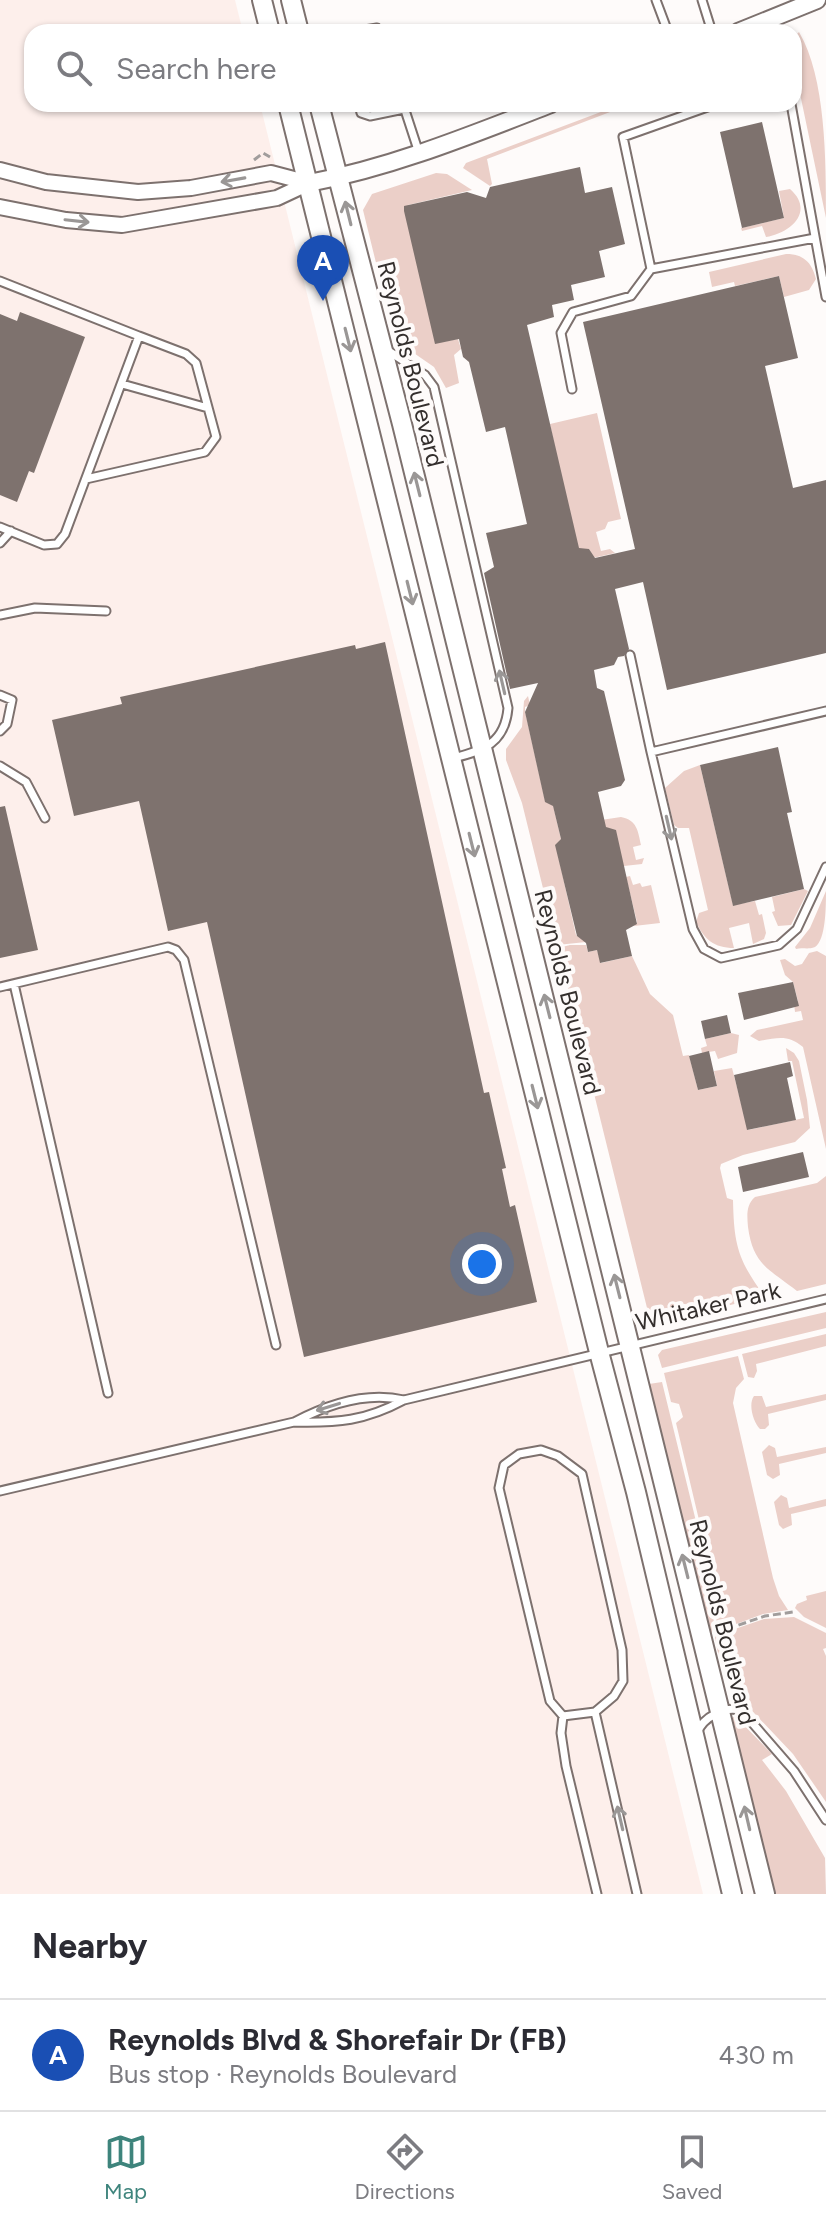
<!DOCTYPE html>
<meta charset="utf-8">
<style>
:root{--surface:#fff;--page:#f7f7f7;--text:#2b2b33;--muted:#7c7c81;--line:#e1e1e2;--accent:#3e847c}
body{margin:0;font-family:Figtree,sans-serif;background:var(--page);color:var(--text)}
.you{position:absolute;left:482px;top:1264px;width:28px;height:28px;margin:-20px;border:6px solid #fff;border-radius:50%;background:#1a73e8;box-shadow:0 0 0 12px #1a73e833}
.badge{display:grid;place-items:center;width:52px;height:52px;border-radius:50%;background:var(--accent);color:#fff;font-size:26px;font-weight:700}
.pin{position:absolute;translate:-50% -66px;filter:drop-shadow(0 2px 4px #0008)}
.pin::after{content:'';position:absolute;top:42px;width:28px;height:24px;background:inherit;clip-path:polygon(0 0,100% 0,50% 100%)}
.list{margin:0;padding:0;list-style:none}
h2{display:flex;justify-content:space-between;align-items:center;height:104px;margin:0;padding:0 32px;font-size:34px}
h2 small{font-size:26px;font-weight:400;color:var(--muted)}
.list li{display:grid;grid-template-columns:52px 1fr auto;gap:24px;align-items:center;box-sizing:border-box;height:112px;padding:0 32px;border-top:2px solid var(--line)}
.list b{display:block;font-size:30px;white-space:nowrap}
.list p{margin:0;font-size:26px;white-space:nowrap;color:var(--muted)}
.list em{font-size:26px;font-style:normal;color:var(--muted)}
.icon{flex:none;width:44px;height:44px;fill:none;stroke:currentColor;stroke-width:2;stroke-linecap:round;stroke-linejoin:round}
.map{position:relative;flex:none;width:826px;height:1894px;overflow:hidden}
.search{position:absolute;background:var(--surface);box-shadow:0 2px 6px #0004;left:24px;right:24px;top:24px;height:88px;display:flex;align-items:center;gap:20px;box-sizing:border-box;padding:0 28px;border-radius:24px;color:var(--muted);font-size:30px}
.sheet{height:216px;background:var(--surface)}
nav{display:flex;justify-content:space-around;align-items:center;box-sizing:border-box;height:112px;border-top:2px solid var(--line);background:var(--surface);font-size:22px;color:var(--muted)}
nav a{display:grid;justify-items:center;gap:4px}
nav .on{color:var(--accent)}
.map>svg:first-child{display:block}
.built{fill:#fdefeb}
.green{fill:#ebcfc8}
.building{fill:#7e726e}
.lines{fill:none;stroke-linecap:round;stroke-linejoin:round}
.service-casing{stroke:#7d716e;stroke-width:11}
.minor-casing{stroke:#7d716e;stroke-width:18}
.tertiary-casing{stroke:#7d716e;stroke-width:20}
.secondary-casing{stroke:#7d716e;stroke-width:22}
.path{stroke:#a19d9c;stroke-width:3;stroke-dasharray:8 4;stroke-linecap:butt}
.service{stroke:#fff;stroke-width:7}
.minor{stroke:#fff;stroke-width:14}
.tertiary{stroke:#fff;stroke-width:16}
.secondary{stroke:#fff;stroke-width:18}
.oneway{stroke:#9a9796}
.labels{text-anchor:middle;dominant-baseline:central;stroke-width:8;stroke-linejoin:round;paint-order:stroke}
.street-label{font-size:24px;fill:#342f2d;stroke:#fefbfa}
</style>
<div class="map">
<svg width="826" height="1894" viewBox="0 0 826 1894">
<rect width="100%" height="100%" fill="#fefbfa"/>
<path class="built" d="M0,0H235L243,32H32V104H260L703,1894H0Z"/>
<path class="green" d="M799,32C826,78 826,160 826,218L794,65L795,36Z
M622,104H631L487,159L492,184L490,186L463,168L466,163Z
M436,173L447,174L472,190L408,205L436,343L458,339L461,349L454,355L459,383L446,388L434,367L395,340L363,210L372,194Z
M790,189C815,211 791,233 766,237L762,226L742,231L741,228L784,218L779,191Z
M786,254C803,254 812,262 816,279L809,290L784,297L779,276L735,286L734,282L712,287L709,272Z
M597,413L621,519L608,522L605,529L596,532L601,551L610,549L615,553L593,558L589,549L576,551L550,424Z
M528,696L530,705L525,707V711L545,800L553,805L561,839L556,846L576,935L586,942L557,945L522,803L506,760V749L522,727L524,701Z
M700,765L733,905L755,901L759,915L762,914L766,933L764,939L753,944L749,923L729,928L734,948C714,948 704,939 696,922L699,913L708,910L689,828H678L674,825L665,788L684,771Z
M621,817C637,820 638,831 641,845L633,847L636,860L644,858L642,864L624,866L604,831L601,820Z
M630,876L633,885L640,883L642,887L651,885L660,923L634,926L637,922L626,877Z
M804,889L808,891L791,925L778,926L772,912L775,911L772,897Z
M826,891C826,906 826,940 815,947C807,950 803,947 796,949L795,947L810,928Z
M570,945H586L588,952L597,950L601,963L632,956L650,994L673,1015L683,1056L689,1055L698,1090L717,1086L714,1071L732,1068L748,1130L804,1118L792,1061H788L786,1048L794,1053L799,1061L807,1100L810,1128L795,1142L743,1155L721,1164L720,1168L727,1198L733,1200C734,1246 738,1260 765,1297L656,1322L653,1321L649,1316L558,948Z
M817,951L826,956V1149L803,1047C788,1034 777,1038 759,1041L750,1036L757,1030L803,1020L801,1011L795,1012L794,1003L798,1001L793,982L785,975L780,960L785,959L795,966L802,964L809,953Z
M731,1033L739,1035L737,1053L718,1059L715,1051L702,1053L701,1048L707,1046L705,1039Z
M826,1176V1284L797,1291C769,1269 753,1265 748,1227C747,1215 746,1205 755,1197L817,1183Z
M826,1312V1328L662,1368L658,1355L662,1350Z
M826,1334V1346L756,1364L757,1371L754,1378L748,1377L742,1354Z
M738,1356L744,1379L736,1388L733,1403L773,1578L779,1596L788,1610L763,1614L731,1626L716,1627L717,1596L676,1423L683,1417L679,1404L671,1402L664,1373Z
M662,1382L713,1591L715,1611L711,1638L649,1384Z
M826,1394V1400L768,1414L769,1425L765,1429H760C753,1422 748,1404 754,1396H762L766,1407Z
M769,1445L775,1448L777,1457L826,1447V1453L779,1464L780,1475L773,1479L767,1475L762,1452Z
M781,1495L787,1498L789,1508L826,1499V1506L791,1514L792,1525L783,1529L779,1525L774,1502Z
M826,1591V1628L804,1617L795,1608L797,1604L807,1600L806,1596Z
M794,1617L826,1633V1648L823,1649L826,1656V1802L793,1754L738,1696L740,1693C727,1678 714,1651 715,1631L732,1630L764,1619Z
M735,1716L772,1754L762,1760L786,1791L825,1858L826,1894H773L731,1719Z"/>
<path class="building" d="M762,122L784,218L742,228L720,132Z
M580,167L585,193L612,187L625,244L599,251L605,277L571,285L574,300L552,305L554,317L527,325L579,548L589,549L595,558L635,549L583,322L779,276L798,358L765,366L793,488L826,480V653L667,690L643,582L615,589L629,649L624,656L618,657L614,665L594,670L597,688L604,691L625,780L621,786L598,792L606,827L616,830L637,924L626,930L632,956L600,963L597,950L588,952L586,943L577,936L555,845L561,839L553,806L545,802L525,712L538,683L510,689L484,573L494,567L486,533L527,524L505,427L486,432L469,362L463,357L459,339L435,344L404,211V206L467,192L486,198L490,187Z
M20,312L85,337L34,473L29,471L17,502L0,495V314L17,321Z
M385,642L484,1093L489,1092L506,1168L502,1169L510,1207L515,1205L537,1302L304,1357L207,922L168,931L139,801L74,816L52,720L122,704L120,697L355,645L356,649Z
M778,747L792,812L787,813L804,889L733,906L700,765Z
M5,806L38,950L0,958V807Z
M793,982L799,1006L744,1020L738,993Z
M727,1015L731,1033L705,1039L701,1021Z
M709,1051L717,1086L698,1090L689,1056Z
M790,1062L793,1076L787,1078L796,1120L747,1130L734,1075Z
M803,1152L809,1177L743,1192L738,1167Z"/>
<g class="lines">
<defs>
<path id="service" d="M656,0L668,32
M702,0L712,32
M352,32L377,28L380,32
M359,104L361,113L370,116L404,109
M403,104L419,153
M716,104L623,137L651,269L815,238
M791,104L826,297
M0,281L139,336L65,534L57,544L44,545L0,527
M387,350L425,375L434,387L508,708C505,743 484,750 454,758
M122,384L208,408
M572,389L561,333L573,312L631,296L651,269
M86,479L205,452L216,437L196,363L186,354L139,336
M0,543L11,531
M0,615L35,608L106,611
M630,655L651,752L826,711
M0,695L12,700L7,724L0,731
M651,752L693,929L704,949L721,958L779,945L797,929L826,867
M0,766L26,782L45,818
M14,984L108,1393
M0,987L168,947L176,950L184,960L276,1345
M404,1400C366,1391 328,1404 294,1422C338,1423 365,1421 404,1400L826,1299
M541,1450L558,1456L582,1474L622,1650L623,1681L614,1696L595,1712L563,1716L550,1701L499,1488L504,1465L519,1454Z
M0,1491L294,1422
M595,1712L637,1894
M563,1716L561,1733L566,1766L597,1894
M697,1733C703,1717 726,1705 742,1711L794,1771L826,1820"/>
<path id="minor" d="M0,170L46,182L138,192L191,188L271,173L309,183
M0,207L66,220L122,225L277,198L309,183"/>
<path id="tertiary" d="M738,32L817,0
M309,183C393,167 471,135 551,104"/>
<path id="secondary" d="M262,0L270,32
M291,0L299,32
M288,104L599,1352L636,1492L732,1894
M319,104L402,424L765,1894"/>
</defs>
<use href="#service" class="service-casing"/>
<use href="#minor" class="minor-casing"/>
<use href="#tertiary" class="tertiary-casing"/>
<use href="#secondary" class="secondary-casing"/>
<path class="path" d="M254,160L263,153L270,157
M715,1629L730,1628L765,1616L793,1612"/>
<use href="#service" class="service"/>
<use href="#minor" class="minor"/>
<use href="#tertiary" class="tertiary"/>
<use href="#secondary" class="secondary"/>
</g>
<defs><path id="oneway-shaft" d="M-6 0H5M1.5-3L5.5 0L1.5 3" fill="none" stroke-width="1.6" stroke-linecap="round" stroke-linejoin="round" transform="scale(2)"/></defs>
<g class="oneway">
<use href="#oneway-shaft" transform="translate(233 180) rotate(170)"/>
<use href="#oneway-shaft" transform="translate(348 213) rotate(-104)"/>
<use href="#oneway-shaft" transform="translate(77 221) rotate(6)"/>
<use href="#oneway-shaft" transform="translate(348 340) rotate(76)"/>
<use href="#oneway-shaft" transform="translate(417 484) rotate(-104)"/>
<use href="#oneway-shaft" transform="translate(410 593) rotate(76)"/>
<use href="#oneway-shaft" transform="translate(502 682) rotate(-103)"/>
<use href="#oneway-shaft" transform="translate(669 828) rotate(77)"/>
<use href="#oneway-shaft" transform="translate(472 845) rotate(76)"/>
<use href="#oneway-shaft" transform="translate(547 1006) rotate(-104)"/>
<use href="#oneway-shaft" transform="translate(535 1097) rotate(76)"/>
<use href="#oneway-shaft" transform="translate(617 1286) rotate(-104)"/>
<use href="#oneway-shaft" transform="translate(328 1407) rotate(163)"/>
<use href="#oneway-shaft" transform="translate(685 1566) rotate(-104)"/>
<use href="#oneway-shaft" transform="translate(620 1818) rotate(-103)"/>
<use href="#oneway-shaft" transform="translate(747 1818) rotate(-103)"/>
</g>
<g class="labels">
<g class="street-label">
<text transform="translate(411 364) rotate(76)">Reynolds Boulevard</text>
<text transform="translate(568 992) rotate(76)">Reynolds Boulevard</text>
<text transform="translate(708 1306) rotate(-13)">Whitaker Park</text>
<text transform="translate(723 1622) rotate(76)">Reynolds Boulevard</text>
</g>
</g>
</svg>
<div class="you"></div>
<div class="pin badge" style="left:323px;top:301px;background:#1a4fb4">A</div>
<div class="search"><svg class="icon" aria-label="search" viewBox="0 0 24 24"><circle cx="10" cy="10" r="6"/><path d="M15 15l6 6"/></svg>Search here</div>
</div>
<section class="sheet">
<h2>Nearby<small></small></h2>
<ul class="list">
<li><span class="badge" style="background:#1a4fb4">A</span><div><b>Reynolds Blvd &amp; Shorefair Dr (FB)</b><p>Bus stop · Reynolds Boulevard</p></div><em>430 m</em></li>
</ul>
</section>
<nav>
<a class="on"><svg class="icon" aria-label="map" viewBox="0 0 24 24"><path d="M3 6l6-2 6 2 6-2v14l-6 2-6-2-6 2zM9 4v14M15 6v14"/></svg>Map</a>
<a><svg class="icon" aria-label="directions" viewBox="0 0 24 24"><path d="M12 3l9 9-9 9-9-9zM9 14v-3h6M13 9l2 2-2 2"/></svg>Directions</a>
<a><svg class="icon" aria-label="saved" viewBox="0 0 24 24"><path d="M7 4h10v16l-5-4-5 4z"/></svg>Saved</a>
</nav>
